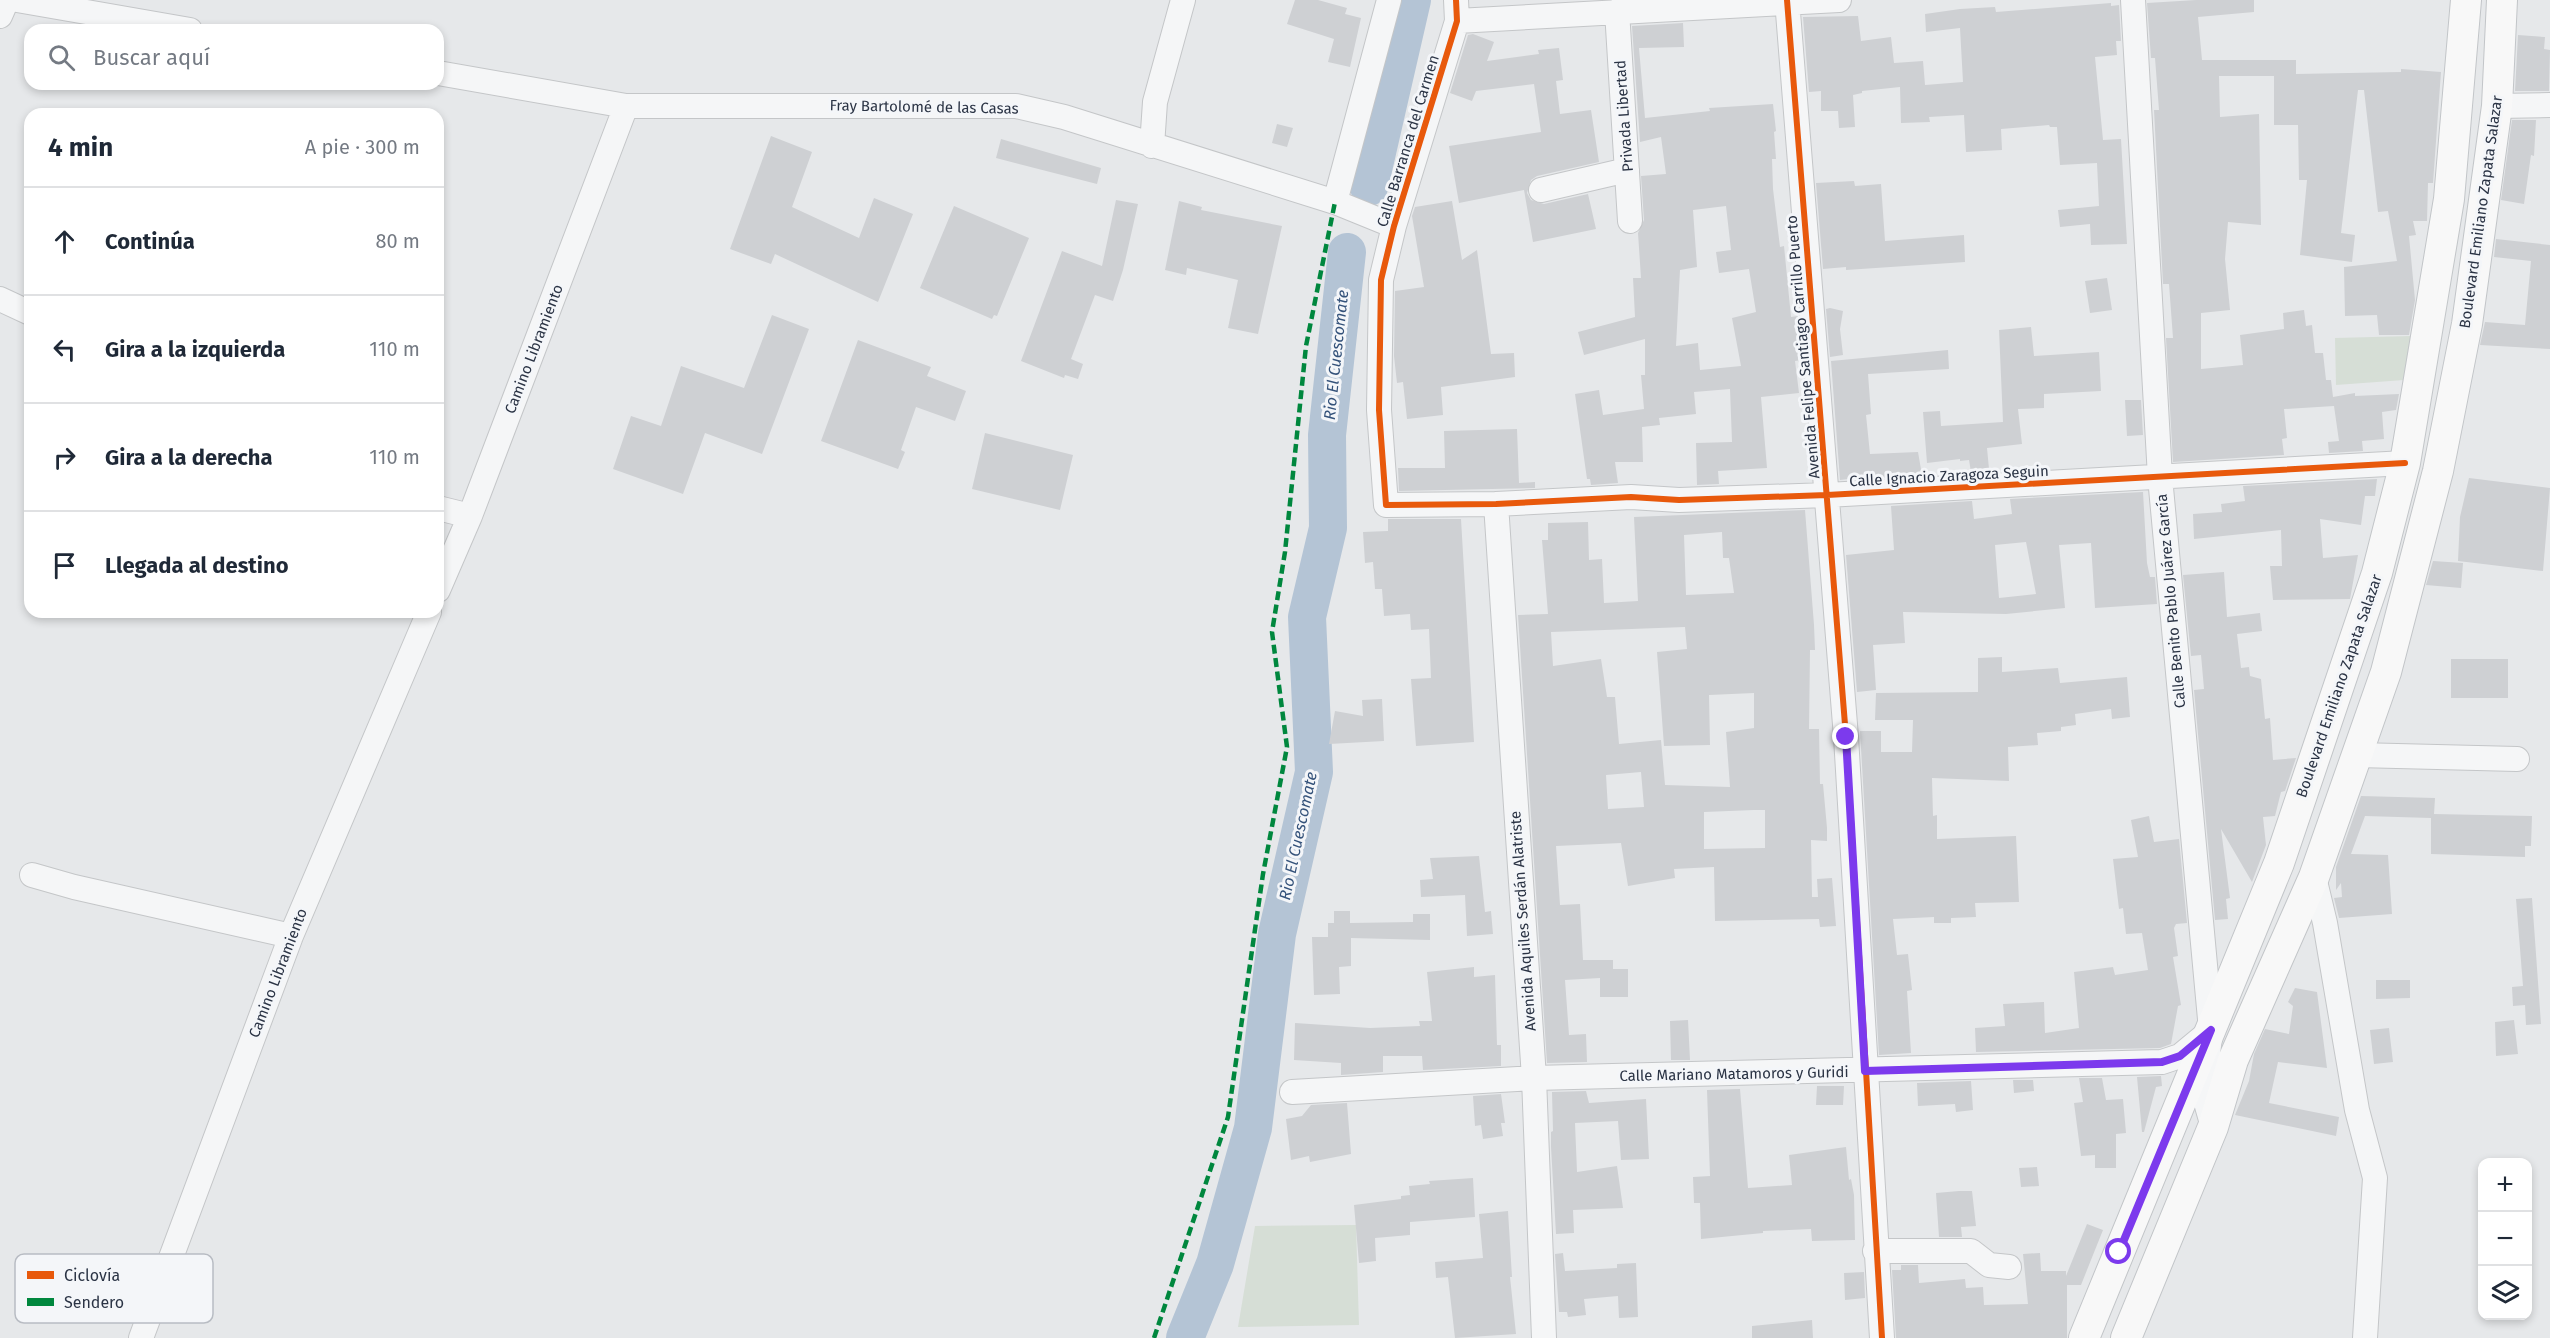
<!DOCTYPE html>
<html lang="es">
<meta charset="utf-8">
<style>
:root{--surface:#fff;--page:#f6f6f7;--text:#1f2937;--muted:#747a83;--line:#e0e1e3}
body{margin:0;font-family:"Fira Sans",sans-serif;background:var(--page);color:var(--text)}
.controls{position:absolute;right:18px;bottom:18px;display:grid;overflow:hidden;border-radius:12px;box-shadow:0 3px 9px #0003}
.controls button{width:54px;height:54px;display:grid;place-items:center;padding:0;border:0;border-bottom:2px solid var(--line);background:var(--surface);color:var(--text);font:30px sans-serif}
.stop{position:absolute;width:18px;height:18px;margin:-14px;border:4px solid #7c3aed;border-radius:50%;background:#fff}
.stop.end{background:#7c3aed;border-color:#fff;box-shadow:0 2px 6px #0008}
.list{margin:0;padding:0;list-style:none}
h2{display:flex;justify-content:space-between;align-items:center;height:78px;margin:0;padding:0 24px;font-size:26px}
h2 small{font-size:20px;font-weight:400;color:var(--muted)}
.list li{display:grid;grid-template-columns:39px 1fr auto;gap:18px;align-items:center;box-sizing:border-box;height:108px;padding:0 24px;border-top:2px solid var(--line)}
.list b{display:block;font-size:22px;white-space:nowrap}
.list em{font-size:20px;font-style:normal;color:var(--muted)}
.icon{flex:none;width:33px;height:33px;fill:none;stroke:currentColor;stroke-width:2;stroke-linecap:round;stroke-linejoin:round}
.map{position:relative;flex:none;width:2550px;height:1338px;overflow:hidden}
.search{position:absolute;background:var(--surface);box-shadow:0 3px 9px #0003;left:24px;top:24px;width:420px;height:66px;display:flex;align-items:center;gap:15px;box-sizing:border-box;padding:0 21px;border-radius:18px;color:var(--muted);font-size:22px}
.panel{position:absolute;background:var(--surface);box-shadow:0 3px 9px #0003;left:24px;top:108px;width:420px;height:510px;border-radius:18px}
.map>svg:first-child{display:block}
.green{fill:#d6ded6}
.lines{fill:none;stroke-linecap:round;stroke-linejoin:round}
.river{stroke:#b4c4d5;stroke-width:38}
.building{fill:#ced0d3;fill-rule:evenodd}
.minor-casing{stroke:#c4c6c8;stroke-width:26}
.major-casing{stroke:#c2c5c8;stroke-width:32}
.minor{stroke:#f5f6f7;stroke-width:24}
.major{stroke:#f8f8f8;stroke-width:30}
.quiet{stroke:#00873e;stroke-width:4.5;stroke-dasharray:9 4.5;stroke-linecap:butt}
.cycleway-casing{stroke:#f4f6f9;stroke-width:10}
.cycleway{stroke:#e8590c;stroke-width:6}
.route{stroke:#7c3aed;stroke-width:8}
.labels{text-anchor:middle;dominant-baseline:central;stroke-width:6;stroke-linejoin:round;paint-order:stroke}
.street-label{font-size:15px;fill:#2b3445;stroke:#f4f6f9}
.water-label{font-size:16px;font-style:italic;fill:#34527a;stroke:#f4f6f9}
.key{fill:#f4f6f9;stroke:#b8bcc3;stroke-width:1.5}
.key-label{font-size:16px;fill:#2b3445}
</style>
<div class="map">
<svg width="2550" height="1338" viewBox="0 0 2550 1338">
<rect width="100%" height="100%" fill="#e6e8ea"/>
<path class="green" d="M2411,336L2404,380L2336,385L2335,338Z
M1356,1225L1359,1325L1238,1327L1255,1226Z"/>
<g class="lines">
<path class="river" d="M1369,187L1412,0
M1185,1338L1215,1264L1253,1128L1277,934L1314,772L1307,617L1328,528L1327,435L1347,252"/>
</g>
<path class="building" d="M1295,0H1318L1347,8L1345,14L1361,18L1350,67L1328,62L1334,39L1287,24Z
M2196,0H2254V12L2198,17L2202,60H2296V74L2401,72V69L2441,72L2433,183H2428L2427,221H2413L2416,235L2409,236L2415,300L2409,335H2379L2377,315L2345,316L2344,267L2397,261L2388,211L2378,212L2364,90H2358L2341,233L2355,235L2352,262L2300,255L2307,180H2299L2298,125H2274V76H2219L2220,117L2259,114L2261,225L2228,222L2225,259L2230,310L2201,313V369L2243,365L2240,335L2284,329L2283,313L2304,310L2306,326L2312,325L2315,353H2323L2326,380H2331L2333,397L2355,393V396L2399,394L2396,410L2382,412L2384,439L2362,441L2363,451L2329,453L2328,442L2339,441L2334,406L2284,409L2287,438L2282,439L2284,455L2173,462L2166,338H2173L2169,284H2163L2154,110H2159L2155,58H2151L2147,3Z
M2111,3V6L2119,5L2121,41H2116L2117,55L2095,57L2103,140L2121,139L2127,244L2091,245L2090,224L2060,227L2058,210L2099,206L2097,163L2060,165L2057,127H2050L2049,125L2001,129L2002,150L1966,152L1964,115L1929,117L1930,122L1901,123L1900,87L1862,91V93L1853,95L1855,127L1839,128L1838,111H1821V91L1809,92L1803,17L1858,16L1861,41L1891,37L1894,63L1923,61L1925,85L1963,82L1960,28L1926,32L1925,14L1960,9L1995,7L1996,12Z
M1683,23L1684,47L1639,48L1645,118L1710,111L1709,108L1773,104L1776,131L1774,132L1776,159H1772L1773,189L1780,247L1784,246L1791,317L1798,316L1802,360L1795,361L1799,393L1761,397L1767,468L1718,471L1719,484L1697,485L1696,443L1732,442L1730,389L1694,392L1696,414L1659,418L1660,425L1642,427L1643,462H1615L1618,483L1591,485L1590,479H1587L1575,394L1599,390L1603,415L1644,409L1641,375H1645V339L1584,355L1578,332L1635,317L1633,278H1641L1638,233L1644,220L1641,176L1666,174L1661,137L1640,142L1632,26ZM1726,206L1731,250L1716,252L1719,273L1749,269L1756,312L1732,318L1741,366L1700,370L1698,343L1676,346L1680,270L1697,267L1693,210Z
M1473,34L1494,42L1487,61L1539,54L1538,50L1559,48L1563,80L1556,81L1560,114L1591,110L1599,162L1537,176L1531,180L1527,193L1531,200L1544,204L1588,194L1596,229L1533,242L1524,190L1459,203L1449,146L1541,132L1534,84L1476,91L1472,101L1450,93L1468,35Z
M2518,35L2545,37L2544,49L2550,50L2549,91H2515Z
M2512,120H2536L2534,156L2531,155L2524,204L2501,200Z
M1277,124L1293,128L1287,147L1272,143Z
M771,136L812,152L792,207L859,238L874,198L913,214L878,302L775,254L771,264L730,249Z
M1001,139L1101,168L1097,184L996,158Z
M1854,181L1855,186L1881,184L1885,241L1964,235L1965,262L1846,270V267L1823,269L1816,183Z
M1116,200L1138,204L1123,270L1113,301L1095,295L1071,359L1083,364L1078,379L1065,375L1064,378L1021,361L1062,251L1102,266Z
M1179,201L1202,207L1201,210L1282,226L1258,334L1228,328L1238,280L1187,268L1186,275L1165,270Z
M1452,201L1462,260L1477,250L1491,354L1514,353L1515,377L1441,387L1443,415L1407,419L1403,382L1397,383L1394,356L1395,291L1424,287L1412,216L1415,207Z
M954,206L1029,238L997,316L994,315L992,319L920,288Z
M2496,239L2550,245V349L2480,345L2485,322L2525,325L2531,261L2494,257Z
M2107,278L2112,310L2090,313L2085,281Z
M1830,308L1843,311L1840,329L1843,355L1830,357L1826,309Z
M772,315L809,329L762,454L705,433L683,494L613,469L631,416L661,426L681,366L744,388Z
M2031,327L2034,356L2099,352L2101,391L2044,394V408L2018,409L2022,444L1987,448L1989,469L1971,472L1969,460L1960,461V459L1927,463L1923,412L1940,411L1941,426L2003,422L1999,330Z
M858,340L931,367L927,376L966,391L955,421L916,407L901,450L905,452L898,469L821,441Z
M1948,350L1949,369L1868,374L1871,414L1866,415L1870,454L1918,452L1922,475L1881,478V475L1840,480L1831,361Z
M2125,400H2141L2143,435L2127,436Z
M1517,429L1519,483L1535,482V488L1399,491L1398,468H1445L1444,431Z
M985,433L1073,455L1060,510L972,489Z
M2469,478L2550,488L2543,571L2458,561L2460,517Z
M2377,479L2375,496H2365L2361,525L2320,519L2323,558L2358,555L2350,599L2273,600L2270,566H2282L2281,530L2194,539L2193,514L2222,512L2221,504L2245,501L2243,486Z
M2143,492L2147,563L2150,577H2155L2157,604L2095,608L2091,543L2059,545L2065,608L2006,614L1903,612L1905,643L1873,645L1876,690L1857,692L1846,555L1894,550L1891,506L1972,501L1974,519L2012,514L2010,499ZM2026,542L2036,594L1999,598L1995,545Z
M1805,510L1814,625L1815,650H1810L1809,729H1819L1820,784H1823L1827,828V841L1811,840L1812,897H1818L1817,879L1832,878L1836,926L1820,927L1819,919L1715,921L1714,867L1674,869L1675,878L1628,886L1621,843L1556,846L1560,905L1580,904L1583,960H1613V969H1628V997H1600V978L1565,980L1569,1035L1586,1034L1587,1062L1547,1063L1518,615L1548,614L1542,540H1548V523L1588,522L1589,560L1602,559L1604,603L1638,601L1634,517ZM1722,532L1723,558H1729L1734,593L1686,595L1684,535ZM1685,627L1687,649L1657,652L1664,746L1710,745L1709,695L1754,693V728L1726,732L1730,787L1665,785L1661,740L1619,744L1615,697H1607L1601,659L1553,666L1551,632ZM1641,772L1644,807L1608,809L1606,775ZM1754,810H1765V848L1704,849V812Z
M1388,519H1461L1474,742L1416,746L1411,679L1431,678L1429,629L1411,630L1410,614L1384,616L1382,589H1375L1373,562L1365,563L1363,532L1388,531Z
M2433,561L2463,563L2461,588L2426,585Z
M2224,572L2227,617L2260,613L2262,631L2237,634L2241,668L2249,667L2250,676L2261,679L2265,719L2270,718L2273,760L2296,758L2285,791L2281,792L2275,816L2263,817L2266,845L2252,882L2221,829L2230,898L2226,899L2228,919L2215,920L2194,690L2204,689L2201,655L2191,656L2183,575Z
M2002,657V672L2058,668L2060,683L2127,677L2130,717L2112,719L2111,709L2075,714L2076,725L2061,727V731L2037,733L2038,745L2008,747L2009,781L1932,778L1933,816L1937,815V839L2016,836L2019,902L1975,903L1976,917L1951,918V923H1934V917L1893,919L1897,955L1908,954L1912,990L1907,991L1911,1053L1879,1055L1860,731H1881V752H1912L1913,720H1875L1876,693L1978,692V658Z
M2451,659H2508V698H2451Z
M1382,699L1384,741L1329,744L1335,711L1363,716L1362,700Z
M2361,796L2435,798L2434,814L2532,816L2531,846H2525V857L2431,854V818L2365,816L2351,854L2388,855L2392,914L2339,918L2334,898L2342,897L2341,883L2336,890V867Z
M2149,816L2154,842L2179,839L2187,923L2176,924L2174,928L2178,956L2173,957L2181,1005L2178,1006L2171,1044L2160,1048L1976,1052L1975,1028L2005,1026L2003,1004L2044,1002L2045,1033L2079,1028L2074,972L2113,967L2115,975L2148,970L2142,933L2126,934L2123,908L2119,909L2113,859L2138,857L2131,820Z
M1479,856L1485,912L1491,911L1493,934L1467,936L1465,895L1421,897L1420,880L1433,879L1430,858Z
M2532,898L2541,1024L2526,1025L2525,1005L2513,1006L2512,987L2523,986L2516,899Z
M1334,911H1350V923L1413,922V914H1430V940L1351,938V966L1339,967L1340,994L1314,995L1312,937H1328V923H1334Z
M1474,967V977L1495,975L1497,1045H1501V1066L1423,1070L1422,1056H1383V1072L1341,1075V1063L1294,1060L1295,1023L1370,1028L1420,1026L1419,1021H1432L1427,972Z
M2376,980H2410V998L2376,999Z
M2295,988L2317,992L2327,1068L2278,1062L2269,1103L2339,1117L2336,1136L2235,1115L2249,1081L2254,1054L2265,1029L2289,1034L2293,1006L2288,1002Z
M1688,1020L1690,1060H1671L1670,1021Z
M2514,1020L2518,1054L2496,1056L2495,1022Z
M2389,1028L2393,1062L2374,1064L2370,1030Z
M2161,1076L2162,1086L2156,1087L2144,1132H2142L2137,1077Z
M2079,1078H2102L2106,1100L2123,1099L2126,1133L2116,1134V1168H2095V1155L2081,1156L2074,1103L2083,1102Z
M2013,1080H2033L2034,1091L2014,1093Z
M1971,1081L1973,1110L1956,1112L1955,1104L1918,1106L1917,1083Z
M1817,1086H1844L1843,1105H1816Z
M1740,1089L1748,1188L1792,1185L1789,1155L1846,1147L1849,1180L1851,1179L1854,1195L1855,1240L1812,1241L1811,1229L1763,1231V1233L1701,1239L1700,1203H1694L1693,1177L1710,1176L1707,1090Z
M1586,1091L1589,1103L1646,1099L1649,1159L1621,1160L1618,1121L1575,1123L1577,1172L1617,1166L1623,1208L1573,1210L1574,1233L1556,1234L1551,1147V1132L1553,1131L1552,1092Z
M1501,1094L1505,1123H1501L1503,1136L1483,1139L1481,1125L1475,1126L1473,1096Z
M1347,1103L1351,1154L1310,1162L1309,1156L1291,1160L1286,1119L1302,1116L1311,1105Z
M2037,1167L2039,1186L2021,1187L2019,1168Z
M1473,1178L1475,1217L1410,1222V1235L1375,1238L1376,1261L1359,1263L1354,1205L1401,1199V1196L1410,1195L1409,1186L1430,1184L1429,1181Z
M1959,1191H1972L1976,1226L1961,1227L1962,1237H1939L1936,1193Z
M1508,1211L1512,1277H1510L1516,1334L1455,1338L1448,1277L1436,1278L1435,1262L1483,1258L1479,1214Z
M2087,1224L2103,1230L2081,1285H2067V1338H1896L1892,1270H1901V1265H1918L1919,1283L1965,1279L1966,1288L1983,1287L1984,1305L2028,1304L2023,1254L2040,1253L2041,1271H2066V1276Z
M1563,1253L1565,1271L1617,1268V1264L1636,1263L1638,1317L1619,1318L1618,1296L1584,1299L1586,1315L1568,1317L1567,1312H1559L1555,1254Z
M1864,1272L1865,1298L1845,1300L1844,1273Z
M1812,1320L1813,1338H1752V1326Z"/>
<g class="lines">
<defs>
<path id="minor" d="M17,0L190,30
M1456,0L1457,21L1394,226L1381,280L1379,410L1386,505L1496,504L1631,497L1679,500L1827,495L2405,463
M1787,0L1846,737L1882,1338
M2133,0L2160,477L2211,1030L2203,1092L2213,1127
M1617,11L1630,221
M0,16L7,0
M1457,21L1839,0
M438,73L626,106H1016L1064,117L1335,202L1394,226
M2497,106L2550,105
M1152,146L1155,102L1183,0
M1541,190L1627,170
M1335,202L1389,0
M0,299L30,313
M1496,504L1534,1078L1544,1338
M438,508L470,516
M438,590L470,516L626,106
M2357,755L2517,759
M32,875L74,887L291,936
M2314,877L2325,923L2357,1110L2375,1178L2365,1338
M1292,1092L1534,1078L2162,1062L2180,1056L2209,1032
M1875,1251H1971L1989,1265L2009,1267
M141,1338L291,936L429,612"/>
<path id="major" d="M2084,1338L2279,863L2377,573L2405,463L2449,199L2466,0
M2126,1338L2213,1127L2233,1060L2314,877L2386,672L2438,471L2467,324L2497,106L2502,0"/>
</defs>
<use href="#minor" class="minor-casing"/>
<use href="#major" class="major-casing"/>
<use href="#minor" class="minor"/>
<use href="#major" class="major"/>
<path class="quiet" d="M1154,1338L1228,1117L1263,874L1287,747L1272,632L1285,552L1306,346L1335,202"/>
<defs>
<path id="cycleway" d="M1456,0L1457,21L1394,226L1381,280L1379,410L1386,505L1496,504L1631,497L1679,500L1827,495L2405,463
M1787,0L1846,737L1882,1338"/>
</defs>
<use href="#cycleway" class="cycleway-casing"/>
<use href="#cycleway" class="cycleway"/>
</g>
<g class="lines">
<path class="route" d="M1846,737L1865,1071L2162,1062L2180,1056L2211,1030L2119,1252"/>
</g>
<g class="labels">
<g class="street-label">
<text transform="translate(924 107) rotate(1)">Fray Bartolomé de las Casas</text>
<text transform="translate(1624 116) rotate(-94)">Privada Libertad</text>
<text transform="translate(1408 141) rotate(-73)">Calle Barranca del Carmen</text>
<text transform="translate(2481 212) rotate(-82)">Boulevard Emiliano Zapata Salazar</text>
<text transform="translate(1803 347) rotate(-95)">Avenida Felipe Santiago Carrillo Puerto</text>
<text transform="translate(534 349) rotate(-69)">Camino Libramiento</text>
<text transform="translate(1949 476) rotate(-3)">Calle Ignacio Zaragoza Seguin</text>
<text transform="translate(2171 601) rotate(-95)">Calle Benito Pablo Juárez García</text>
<text transform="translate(2339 686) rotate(-71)">Boulevard Emiliano Zapata Salazar</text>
<text transform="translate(1523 921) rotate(-94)">Avenida Aquiles Serdán Alatriste</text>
<text transform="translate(278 973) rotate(-69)">Camino Libramiento</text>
<text transform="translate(1734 1074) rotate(-1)">Calle Mariano Matamoros y Guridi</text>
</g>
<g class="water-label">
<text transform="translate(1336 355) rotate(-84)">Rio El Cuescomate</text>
<text transform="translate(1298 836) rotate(-78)">Rio El Cuescomate</text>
</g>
</g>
<rect x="15" y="1254" width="198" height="69" rx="9" class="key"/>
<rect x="27" y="1271" width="27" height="8" fill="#e8590c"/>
<rect x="27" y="1298" width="27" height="8" fill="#00873e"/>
<g class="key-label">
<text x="64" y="1281">Ciclovía</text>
<text x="64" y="1308">Sendero</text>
</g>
</svg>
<div class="controls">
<button>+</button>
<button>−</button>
<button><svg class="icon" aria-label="layers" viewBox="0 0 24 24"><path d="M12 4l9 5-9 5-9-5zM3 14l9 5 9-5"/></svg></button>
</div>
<div class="stop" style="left:2119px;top:1252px"></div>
<div class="stop end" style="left:1846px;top:737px"></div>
<div class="search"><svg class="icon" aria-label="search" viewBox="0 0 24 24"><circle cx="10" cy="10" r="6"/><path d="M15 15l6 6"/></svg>Buscar aquí</div>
<section class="panel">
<h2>4 min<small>A pie · 300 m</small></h2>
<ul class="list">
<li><svg class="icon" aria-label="ahead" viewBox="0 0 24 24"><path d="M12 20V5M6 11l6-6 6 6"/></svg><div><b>Continúa</b></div><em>80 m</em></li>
<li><svg class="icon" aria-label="left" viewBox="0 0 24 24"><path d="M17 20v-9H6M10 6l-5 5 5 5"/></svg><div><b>Gira a la izquierda</b></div><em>110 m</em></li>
<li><svg class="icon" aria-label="right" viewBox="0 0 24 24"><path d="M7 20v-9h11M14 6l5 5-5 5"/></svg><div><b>Gira a la derecha</b></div><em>110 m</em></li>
<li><svg class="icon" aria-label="arrive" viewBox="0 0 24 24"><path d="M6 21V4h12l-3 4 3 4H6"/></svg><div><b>Llegada al destino</b></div></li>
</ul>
</section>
</div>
